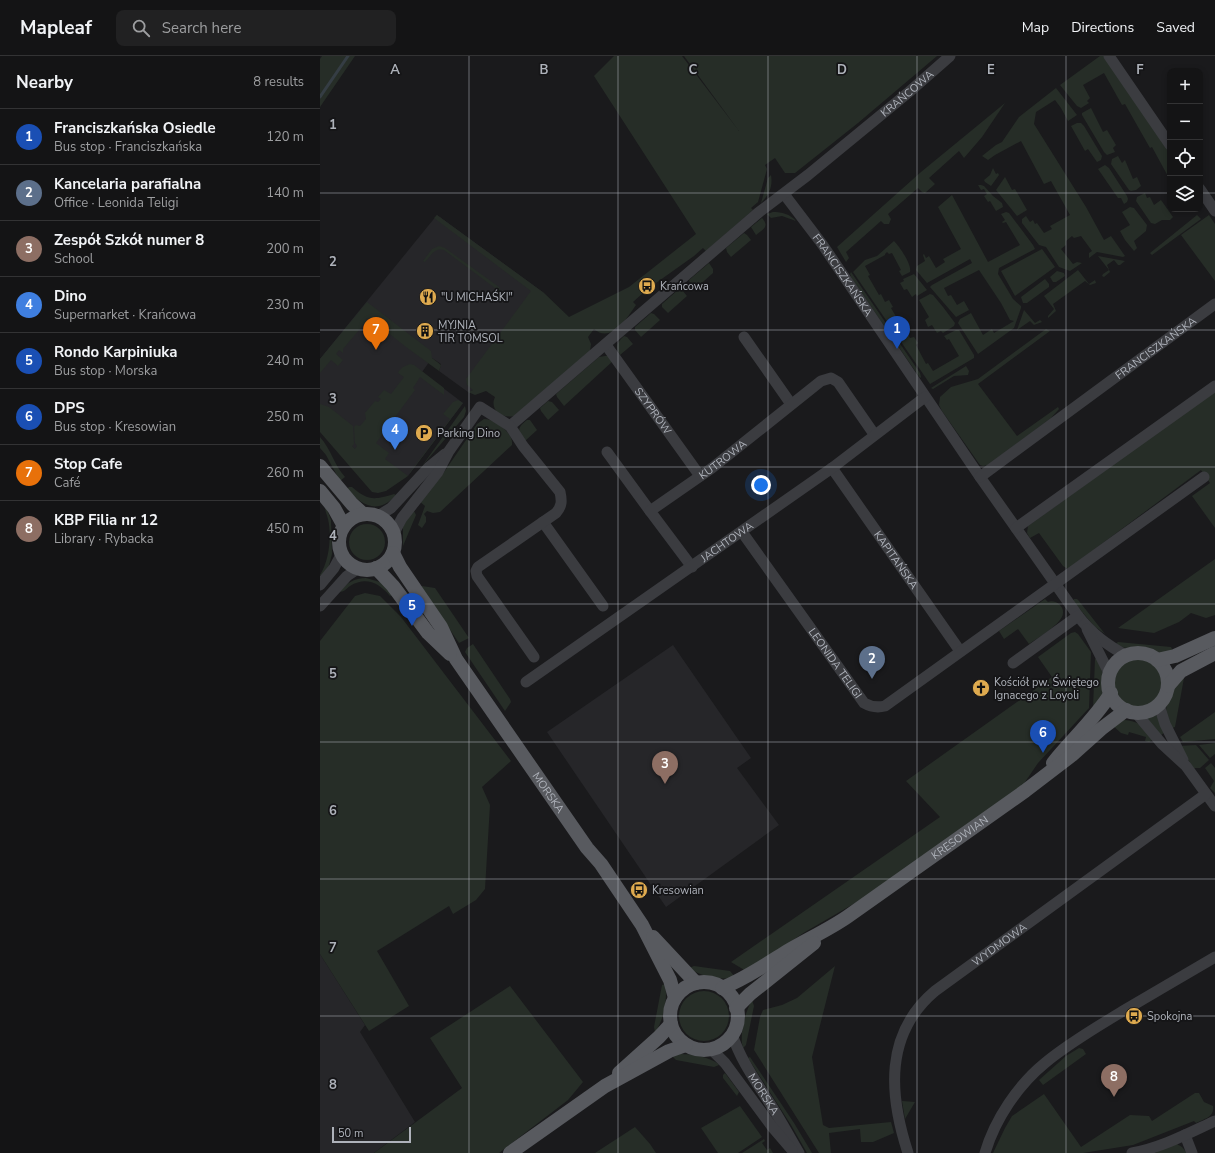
<!DOCTYPE html>
<meta charset="utf-8">
<style>
:root{--surface:#141415;--page:#212122;--text:#f1f3f6;--muted:#9d9ea0;--line:#333334;--accent:#deaa4f}
body{margin:0;font-family:"Nunito Sans",sans-serif;background:var(--page);color:var(--text)}
.controls{position:absolute;right:12px;top:12px;display:grid;overflow:hidden;border-radius:8px;box-shadow:0 2px 6px #0003}
.controls button{width:36px;height:36px;display:grid;place-items:center;padding:0;border:0;border-bottom:1px solid var(--line);background:var(--surface);color:var(--text);font:20px sans-serif}
.scale{position:absolute;left:12px;bottom:10px;width:79px;box-sizing:border-box;padding-left:4px;border:2px solid #aeb2ba;border-top:0;font-size:11px;line-height:14px;white-space:nowrap;color:#aeb2ba;-webkit-text-stroke:3px #151517;paint-order:stroke}
.you{position:absolute;left:441px;top:429px;width:14px;height:14px;margin:-10px;border:3px solid #fff;border-radius:50%;background:#1a73e8;box-shadow:0 0 0 6px #1a73e833}
.badge{display:grid;place-items:center;width:26px;height:26px;border-radius:50%;background:var(--accent);color:#fff;font-size:13px;font-weight:700}
.pin{position:absolute;translate:-50% -33px;filter:drop-shadow(0 1px 2px #0008)}
.pin::after{content:'';position:absolute;top:21px;width:14px;height:12px;background:inherit;clip-path:polygon(0 0,100% 0,50% 100%)}
.list{margin:0;padding:0;list-style:none}
h2{display:flex;justify-content:space-between;align-items:center;height:52px;margin:0;padding:0 16px;font-size:17px}
h2 small{font-size:13px;font-weight:400;color:var(--muted)}
.list li{display:grid;grid-template-columns:26px 1fr auto;gap:12px;align-items:center;box-sizing:border-box;height:56px;padding:0 16px;border-top:1px solid var(--line)}
.list b{display:block;font-size:15px;white-space:nowrap}
.list p{margin:0;font-size:13px;white-space:nowrap;color:var(--muted)}
.list em{font-size:13px;font-style:normal;color:var(--muted)}
.icon{flex:none;width:22px;height:22px;fill:none;stroke:currentColor;stroke-width:2;stroke-linecap:round;stroke-linejoin:round}
.map{position:relative;flex:none;width:895px;height:1097px;overflow:hidden}
header{display:flex;align-items:center;gap:24px;box-sizing:border-box;height:56px;padding:0 20px;background:var(--surface);border-bottom:1px solid var(--line)}
header strong{font-size:19px}
nav{display:flex;gap:22px;margin-inline-start:auto;font-size:14px}
.search{width:280px;height:36px;background:var(--page);display:flex;align-items:center;gap:10px;box-sizing:border-box;padding:0 14px;border-radius:8px;color:var(--muted);font-size:15px}
main{display:flex}
aside{flex:1;background:var(--surface)}
.map>svg:first-child{display:block}
.built{fill:#262629}
.green{fill:#262d27}
.lines{fill:none;stroke-linecap:round;stroke-linejoin:round}
.stream{stroke:#353d44;stroke-width:3}
.minor{stroke:#3b3c40;stroke-width:11}
.major{stroke:#585a5f;stroke-width:14}
.grid{fill:none;stroke:#aeb2ba;stroke-width:1;stroke-opacity:0.55}
.labels{text-anchor:middle;dominant-baseline:central;stroke-width:3.5;stroke-linejoin:round;paint-order:stroke}
.street-label{font-size:11px;fill:#aeb2ba;stroke:#151517}
.poi-label{font-size:11px;fill:#aeb2ba;stroke:#151517;text-anchor:start}
.grid-label{font-size:13px;text-anchor:middle;font-weight:bold;fill:#aeb2ba;stroke:#151517;stroke-width:3.5;stroke-linejoin:round;paint-order:stroke}
</style>
<header>
<strong>Mapleaf</strong>
<div class="search"><svg class="icon" aria-label="search" viewBox="0 0 24 24"><circle cx="10" cy="10" r="6"/><path d="M15 15l6 6"/></svg>Search here</div>
<nav><a>Map</a><a>Directions</a><a>Saved</a></nav>
</header>
<main>
<aside>
<h2>Nearby<small>8 results</small></h2>
<ul class="list">
<li><span class="badge" style="background:#1a4fb4">1</span><div><b>Franciszkańska Osiedle</b><p>Bus stop · Franciszkańska</p></div><em>120 m</em></li>
<li><span class="badge" style="background:#5c6f8a">2</span><div><b>Kancelaria parafialna</b><p>Office · Leonida Teligi</p></div><em>140 m</em></li>
<li><span class="badge" style="background:#8d6e63">3</span><div><b>Zespół Szkół numer 8</b><p>School</p></div><em>200 m</em></li>
<li><span class="badge" style="background:#3f7fe0">4</span><div><b>Dino</b><p>Supermarket · Krańcowa</p></div><em>230 m</em></li>
<li><span class="badge" style="background:#1a4fb4">5</span><div><b>Rondo Karpiniuka</b><p>Bus stop · Morska</p></div><em>240 m</em></li>
<li><span class="badge" style="background:#1a4fb4">6</span><div><b>DPS</b><p>Bus stop · Kresowian</p></div><em>250 m</em></li>
<li><span class="badge" style="background:#e8710a">7</span><div><b>Stop Cafe</b><p>Café</p></div><em>260 m</em></li>
<li><span class="badge" style="background:#8d6e63">8</span><div><b>KBP Filia nr 12</b><p>Library · Rybacka</p></div><em>450 m</em></li>
</ul>
</aside>
<div class="map">
<svg width="895" height="1097" viewBox="0 0 895 1097">
<rect width="100%" height="100%" fill="#1a1a1c"/>
<path class="built" d="M117,159L224,237L153,334L148,336L119,315L121,308L112,302L102,316L143,347L88,420L60,419L0,358V303Z
M353,589L431,702L417,712L459,769L346,851L227,676Z
M0,898L45,969L40,976L95,1066L54,1097H0Z"/>
<path class="green" d="M2,0H35L0,51V3Z
M294,0H362L419,75L364,0H617L538,67L475,117H465L455,102L445,109L447,113L438,146L431,152L433,154L386,195L383,192L374,200L336,227L331,225L323,232V237L313,246L316,249C307,262 291,288 274,273L268,281L271,288L270,295L194,360C182,363 169,354 175,341L166,335L155,339L148,336L153,334L147,329L146,323L211,235L114,162L117,159L224,237L249,261L309,231L376,178L274,20Z
M780,0H786L850,94V124L832,91L830,92L805,48L802,49L784,17L763,29L770,42L767,45L769,47L761,52L757,50L740,29Z
M736,32L757,59L748,65L741,52L735,44L716,56L714,68L766,151L784,184L791,180L805,200L803,201L777,196L769,202V197L772,195L761,180L754,182L752,180L746,185V189L741,193L753,208L757,206L762,207L750,215L739,211L726,191L719,189L702,167V163L706,160L710,166L713,164L715,168L717,167L724,177L732,173L730,170L750,159L731,125L724,128L701,85L675,99L668,104L662,100L676,89L682,86L699,61Z
M685,47L662,81L644,102L639,95L609,122L615,128L605,137L602,136L598,132L568,158L571,163L569,168H564L561,165L526,196L529,202L526,206L517,191L601,116Z
M771,52L783,76L787,74L796,89L793,92L795,96L787,99L784,96L762,59V57Z
M757,67H761L764,70L782,100L781,104L777,106L768,93L765,95L751,70Z
M798,100L802,107L805,104L813,123L817,121L821,130L816,134L811,135L809,134L791,108L792,103Z
M785,109L789,112L807,140L808,143L807,146L804,148L801,142H798L778,113Z
M673,112L676,118L678,117L679,119L671,130L665,126L664,124L670,119Z
M451,119C453,131 449,139 441,147L448,122Z
M685,121L692,134L695,133L707,154L697,160L676,134Z
M658,129H661L664,130L673,140L682,147L683,151L676,155L670,145L668,146L664,140L667,138L664,133L661,134Z
M825,137L827,142L830,141L834,149L841,144L853,161L850,164H842L835,168L831,167L816,145L817,141Z
M632,139L668,206L700,189L686,166L683,167L682,166L685,164L681,158L686,156L689,157L713,189L715,193L679,212L678,218L693,243L701,250V252L694,272L658,298L638,267L640,263L651,257L663,279L672,273L674,277L694,265L690,264L681,247L659,214L624,232L628,240L631,239L637,249L644,245L649,254L636,261L610,231L612,229L652,207L650,203L607,227L596,214L597,210L605,205L603,199L604,198L606,202L609,200L616,212L625,206L623,203L641,193L618,151Z
M810,151L814,152L827,169L826,175L814,185L817,192L814,195L805,184L800,175L810,169L802,156Z
M453,156C462,156 470,158 476,165L462,160L451,162L447,158Z
M877,159L881,163L832,199L830,197Z
M889,159L895,168V225L861,179Z
M442,162C450,171 443,173 436,179L431,171Z
M424,177L427,179L431,184L411,201L407,196L406,192Z
M574,185C579,190 592,208 590,216L582,220L579,215L581,214L572,197L569,198L567,196L565,198V199L545,210L550,219L548,220L559,239L561,238L565,246L569,244L573,251L571,252L582,271L584,270L590,282L594,281L598,287L596,289L606,308L608,307L613,315L639,300L629,283L627,284L624,280L636,274H639L654,299V302L610,328L533,216L545,204L557,200Z
M119,190L125,192L179,231L181,235H179L124,194C114,191 111,200 105,206L103,205L112,193Z
M722,193L735,211L695,240L681,215Z
M778,200L805,205L800,209H798L794,204L787,209L790,216L784,221L782,220L783,218L789,214Z
M389,207L393,213V217L375,233L370,227L369,224Z
M758,214L769,228L775,224L776,227L770,229L765,225L733,248L736,255L728,262V260L734,253L724,240Z
M737,215L744,217L745,220L736,226H733L730,221Z
M531,216L600,317L601,321L600,322L532,223L530,218Z
M594,218L607,234L597,240L596,238L592,241L587,233L584,234L580,227L584,225L583,223Z
M725,223L729,228V231L707,247H703L701,241Z
M359,233L362,234L367,240L348,257L342,251V248Z
M610,238L613,239L623,251L635,267L634,270L623,277L621,275L617,277L612,269L608,271L605,264L609,261L599,244Z
M47,246L111,295L112,302L121,309L119,315L86,291L56,267L55,262L46,263V267L44,268L23,293V297L19,294L16,298L23,304L18,310L11,304L0,317V303Z
M704,254L715,267L720,264L722,266L714,269L710,265L697,274Z
M331,257L334,258L340,264L321,281L315,274V271Z
M726,273L730,275L658,328L697,380L738,351L739,353L731,362L669,409L663,410L660,409L622,355L619,349L620,341L631,331L658,323Z
M304,280L307,281L313,288L300,299C295,291 297,286 304,280Z
M285,300H288L294,304L244,350L237,341L236,338L279,301Z
M90,308L94,309L124,332V339L100,321L93,332L95,334L56,387L69,397L65,403L88,420L66,435L58,437L52,436L0,376V348L9,351L33,370L34,388L32,390L35,393L37,390L35,387L34,371L36,369L40,370L46,363L45,357L55,345L58,346L61,343L58,341L64,334L71,338L84,321L78,317L79,315L83,311Z
M646,310L649,315L648,319L634,320L613,333L611,332Z
M895,335V472L872,440L890,427L881,414L748,513L743,510L719,477L710,482L707,477L708,470Z
M138,344L143,347L90,417V416L130,363L123,358L133,346Z
M228,345L232,346L239,354L228,364L221,355L220,352Z
M145,350L146,355L144,361L102,410Z
M164,363C175,363 194,377 192,389L120,456L113,457L107,455L104,458L106,461V466L102,472L98,469L105,450L99,445L120,422L157,368Z
M207,364H210L217,374L205,385C198,374 196,373 207,364Z
M0,381C11,393 14,409 25,421L20,425L6,399L0,392Z
M29,431H32C48,445 54,444 74,438L76,439C58,459 42,450 27,433Z
M5,451H6L11,464L12,498L8,513L2,521L0,519C9,505 12,480 8,463C7,459 5,455 5,451Z
M93,453L96,459L83,490V471Z
M29 486a18 18 0 1 1 36 0a18 18 0 1 1-36 0Z
M895,503V559L886,562L871,557L859,566L834,577L798,572Z
M46,522L60,526L73,538L70,540C59,527 46,520 30,530C26,533 24,536 19,536C27,527 34,522 46,522Z
M102,530L115,532L149,582L139,587L101,531Z
M45,537L60,540L81,561L191,705L162,731L170,749L165,833L156,844L133,858L129,850L57,895L89,950L49,975L0,898V585L35,540Z
M725,543L728,546C734,543 744,549 743,557C743,567 718,582 709,588L698,573L684,583L679,575Z
M754,543H757L759,545L785,578L774,570L753,545Z
M755,576L758,578L771,596L769,652L718,707L703,729L542,843L485,876L426,915L411,906L620,761L586,725L732,621L718,601L751,577Z
M798,586L851,591L854,597L843,598L824,592H807L793,590Z
M153,588L190,643L191,646L185,655L145,596L147,592Z
M777,602C781,611 788,629 783,639C781,644 776,648 773,652L775,603Z
M794 627a24 24 0 1 1 48 0a24 24 0 1 1-48 0Z
M863,618L864,622L855,671L850,673C849,668 846,662 846,657C846,642 854,630 863,618Z
M895,656V683L863,686L860,681Z
M836,658L845,676L840,680L825,662Z
M801,664C819,664 823,671 834,683L829,686L825,685L826,681L809,676L808,679L801,677L792,669Z
M895,687V698L890,702L879,689Z
M876,689L889,704L880,712H874L858,690Z
M891,707L895,712V737L890,732L894,725L885,712Z
M374,910L410,915L415,921C400,925 382,921 369,912Z
M515,910L492,1001L503,1069L509,1072L571,1066L574,1077L553,1086H541L540,1073L509,1077L511,1097H499L434,994L440,961L443,954L462,949L477,942Z
M345,928C348,941 344,965 335,976L334,971L342,929Z
M190,930L263,1026L248,1044L179,1097H54L142,1032L110,982Z
M359 960a25 25 0 1 1 50 0a25 25 0 1 1-50 0Z
M432,944L434,950L426,989L423,992C419,979 425,956 432,944Z
M759,992L763,993L766,998L723,1029L719,1024L746,1000Z
M360,998C370,998 392,1001 399,1009L394,1011L356,1004L352,1000Z
M430,1001L474,1067L492,1097H487L471,1069L428,1002Z
M405,1017L419,1036L417,1040L403,1022V1019Z
M875,1037H879L884,1046L893,1050C895,1061 884,1063 876,1067L874,1065L813,1089L763,1097H673L685,1072L692,1060L724,1038L761,1091L810,1059L829,1060L832,1065Z
M582,1045L595,1046L585,1063Z
M420,1050L442,1081L418,1097H398L381,1072Z
M315,1071L330,1088L336,1097H275Z
M444,1083L445,1085L442,1087L447,1094L450,1092L453,1097H422Z
M857,1088L862,1091L867,1097H836L839,1093Z"/>
<g class="lines">
<path class="stream" d="M0,41L28,0"/>
<g class="minor">
<path d="M789,0L850,89"/>
<path d="M880,133L895,155"/>
<path id="s1" d="M464,138L502,188L660,421L758,560C772,578 787,589 807,600"/>
<path d="M424,281L471,348"/>
<path id="s2" d="M286,289L380,420"/>
<path id="s3" d="M190,370L438,157L488,119L589,36L630,0"/>
<path d="M287,396L330,455"/>
<path id="s4" d="M512,412L640,595"/>
<path id="s5" d="M660,421L895,248"/>
<path d="M58,460L71,452L109,411L125,398"/>
<path d="M223,466L283,550"/>
<path d="M696,472L895,330"/>
<path id="s6" d="M422,476L544,647C551,651 557,652 565,650L884,421"/>
<path d="M74,477L82,462L118,416L129,395L160,351L190,370L203,390L240,436C242,445 242,450 236,457L158,511L156,515L157,520L214,601"/>
<path id="s7" d="M372,511L330,455L392,412L501,325L511,322L518,326L554,378"/>
<path d="M0,529L14,512L22,497"/>
<path d="M0,550L27,520L39,512"/>
<path d="M767,573L790,619"/>
<path d="M693,607L758,560"/>
<path id="s8" d="M206,626L512,412L605,341"/>
<path d="M839,649L845,668L863,704"/>
<path d="M816,657L842,688L866,710L895,750"/>
<path id="s9" d="M412,978C420,1003 435,1024 449,1046C460,1063 469,1080 479,1097"/>
<path d="M391,993L405,1007L453,1072L472,1094"/>
<path d="M865,1079L872,1097"/>
<path id="s10" d="M588,1097C569,1039 564,978 615,935L886,738"/>
<path d="M665,1097C675,1063 698,1029 725,1007C749,987 777,971 803,955C834,937 864,919 895,901"/>
<path d="M812,1097C841,1092 869,1077 895,1065"/>
</g>
<g class="major">
<path d="M0,410L32,448L43,458"/>
<path d="M0,435L14,452L24,470"/>
<circle cx="47" cy="486" r="28"/>
<path id="s11" d="M73,497L80,511L121,571L136,603L267,792L281,808L322,869L350,924L355,942"/>
<path d="M56,512L73,530L108,577L130,598"/>
<circle cx="818" cy="627" r="30"/>
<path d="M837,604L855,600L895,582"/>
<path d="M848,630L861,615L895,597"/>
<path d="M733,707C752,683 775,663 791,637"/>
<path d="M333,881L376,927"/>
<circle cx="384" cy="960" r="34"/>
<path id="s12" d="M402,932C425,923 445,909 466,896C486,884 508,874 527,861L705,735L752,699L781,673L806,654"/>
<path d="M416,952L430,938L494,887"/>
<path d="M299,1017L339,981L351,968"/>
<path d="M190,1097L285,1030L349,995L366,989"/>
</g>
</g>
<path class="grid" d="M149,0V1097M298,0V1097M448,0V1097M597,0V1097M746,0V1097M0,137H850M880,137H895M0,274H895M0,411H895M0,548H895M0,686H895M0,823H895M0,960H895"/>
<defs>
<symbol id="bus-disc" viewBox="-11 -11 22 22"><circle r="9.5" fill="#deaa4f" stroke="#151517"/><path d="M-5-6H5V4H4V6H2V4H-2V6H-4V4H-5ZM-3.5-4V0h7V-4ZM-3.5 1.2v1.5H-2V1.2ZM2 1.2v1.5H3.5V1.2Z" fill="#111"/></symbol>
<symbol id="restaurant-disc" viewBox="-11 -11 22 22"><circle r="9.5" fill="#deaa4f" stroke="#151517"/><path d="M-5-6h1v4h1v-4h1v4h1v-4h1v5L-1.5 .5V6h-2V.5L-5-1ZM5-6V6H3V1.5H1.5Q1.5-4 5-6Z" fill="#111"/></symbol>
<symbol id="building-disc" viewBox="-11 -11 22 22"><circle r="9.5" fill="#deaa4f" stroke="#151517"/><path d="M-4-6H4V6H1V3H-1V6H-4ZM-2.5-4.3h1.7v1.8h-1.7ZM.8-4.3h1.7v1.8H.8ZM-2.5-1h1.7V.8h-1.7ZM.8-1h1.7V.8H.8Z" fill="#111"/></symbol>
<symbol id="parking-disc" viewBox="-11 -11 22 22"><circle r="9.5" fill="#deaa4f" stroke="#151517"/><path d="M-3.5-5.5H1a3.5 3.5 0 0 1 0 7H-1V5.5H-3.5ZM-1-3.4V-.6H.8a1.4 1.4 0 0 0 0-2.8Z" fill="#111"/></symbol>
<symbol id="church-disc" viewBox="-11 -11 22 22"><circle r="9.5" fill="#deaa4f" stroke="#151517"/><path d="M-1.2-6h2.4v3.5h3.3v2.4h-3.3V6h-2.4V-.1h-3.3v-2.4h3.3Z" fill="#111"/></symbol>
</defs>
<g fill-rule="evenodd">
<use href="#bus-disc" x="317" y="220" width="20" height="20"/>
<use href="#restaurant-disc" x="98" y="231" width="20" height="20"/>
<use href="#building-disc" x="95" y="265" width="20" height="20"/>
<use href="#parking-disc" x="94" y="367" width="20" height="20"/>
<use href="#church-disc" x="651" y="622" width="20" height="20"/>
<use href="#bus-disc" x="309" y="824" width="20" height="20"/>
<use href="#bus-disc" x="804" y="950" width="20" height="20"/>
</g>
<g class="labels">
<g class="street-label">
<text stroke="none"><textPath href="#s3" startOffset="518">KRAŃCOWA</textPath></text>
<text stroke="none"><textPath href="#s1" startOffset="100">FRANCISZKAŃSKA</textPath></text>
<text stroke="none"><textPath href="#s5" startOffset="218">FRANCISZKAŃSKA</textPath></text>
<text stroke="none"><textPath href="#s2" startOffset="81">SZYPRÓW</textPath></text>
<text stroke="none"><textPath href="#s7" startOffset="159">KUTROWA</textPath></text>
<text stroke="none"><textPath href="#s8" startOffset="245">JACHTOWA</textPath></text>
<text stroke="none"><textPath href="#s4" startOffset="112">KAPITAŃSKA</textPath></text>
<text stroke="none"><textPath href="#s6" startOffset="161">LEONIDA TELIGI</textPath></text>
<text stroke="none"><textPath href="#s11" startOffset="286">MORSKA</textPath></text>
<text stroke="none"><textPath href="#s12" startOffset="282">KRESOWIAN</textPath></text>
<text stroke="none"><textPath href="#s10" startOffset="255">WYDMOWA</textPath></text>
<text stroke="none"><textPath href="#s9" startOffset="68">MORSKA</textPath></text>
</g>
<g class="poi-label">
<text x="340" y="230">Krańcowa</text>
<text x="121" y="241">"U MICHAŚKI"</text>
<text x="118" y="269">MYJNIA<tspan x="118" dy="13">TIR TOMSOL</tspan></text>
<text x="117" y="377">Parking Dino</text>
<text x="674" y="626">Kościół pw. Świętego<tspan x="674" dy="13">Ignacego z Loyoli</tspan></text>
<text x="332" y="834">Kresowian</text>
<text x="827" y="960">Spokojna</text>
</g>
</g>
<g class="grid-label">
<text x="75" y="18">A</text>
<text x="224" y="18">B</text>
<text x="373" y="18">C</text>
<text x="522" y="18">D</text>
<text x="671" y="18">E</text>
<text x="820" y="18">F</text>
<text x="13" y="73">1</text>
<text x="13" y="210">2</text>
<text x="13" y="347">3</text>
<text x="13" y="484">4</text>
<text x="13" y="622">5</text>
<text x="13" y="759">6</text>
<text x="13" y="896">7</text>
<text x="13" y="1033">8</text>
</g>
</svg>
<div class="controls">
<button>+</button>
<button>−</button>
<button><svg class="icon" aria-label="locate" viewBox="0 0 24 24"><circle cx="12" cy="12" r="6"/><path d="M12 2v4M12 18v4M2 12h4M18 12h4"/></svg></button>
<button><svg class="icon" aria-label="layers" viewBox="0 0 24 24"><path d="M12 4l9 5-9 5-9-5zM3 14l9 5 9-5"/></svg></button>
</div>
<div class="scale">50 m</div>
<div class="you"></div>
<div class="pin badge" style="left:577px;top:293px;background:#1a4fb4">1</div>
<div class="pin badge" style="left:552px;top:623px;background:#5c6f8a">2</div>
<div class="pin badge" style="left:345px;top:728px;background:#8d6e63">3</div>
<div class="pin badge" style="left:75px;top:394px;background:#3f7fe0">4</div>
<div class="pin badge" style="left:92px;top:570px;background:#1a4fb4">5</div>
<div class="pin badge" style="left:723px;top:697px;background:#1a4fb4">6</div>
<div class="pin badge" style="left:56px;top:294px;background:#e8710a">7</div>
<div class="pin badge" style="left:794px;top:1041px;background:#8d6e63">8</div>
</div>
</main>
